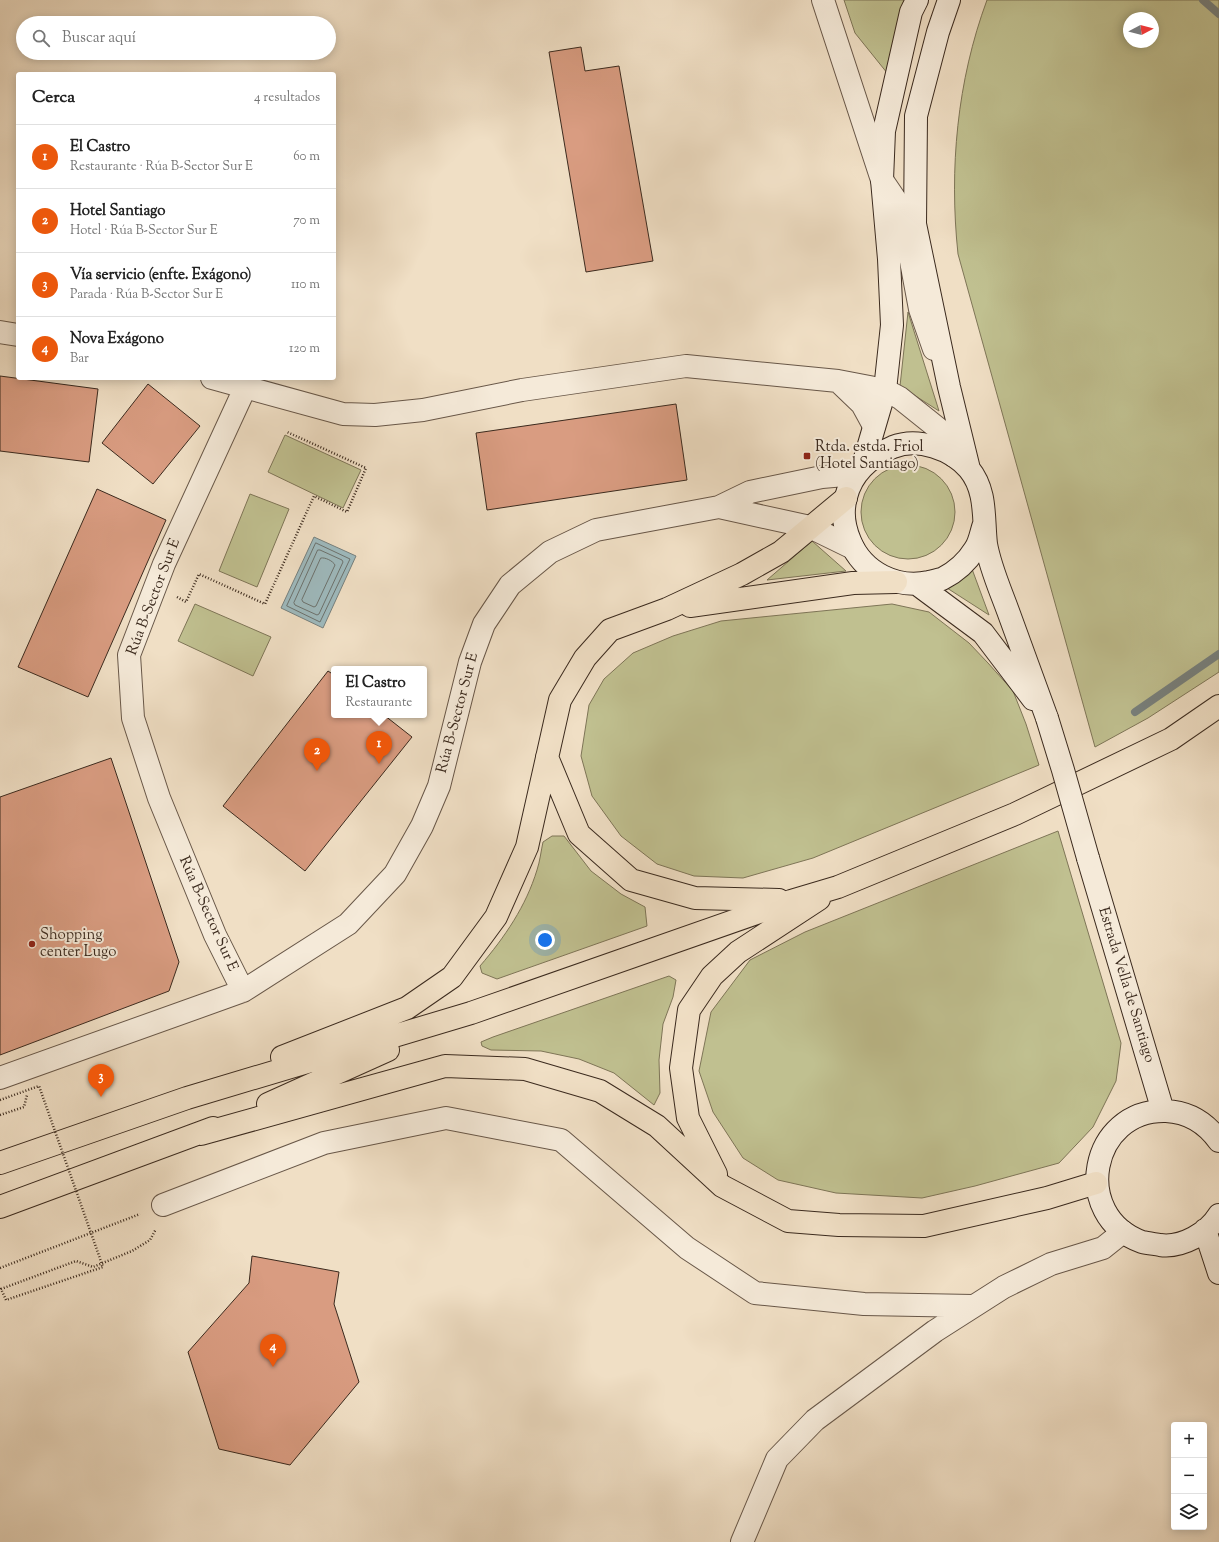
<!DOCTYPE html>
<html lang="es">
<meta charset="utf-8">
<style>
:root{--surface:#fff;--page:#f6f6f6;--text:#222;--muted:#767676;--line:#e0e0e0;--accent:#ea580c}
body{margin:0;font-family:"Sorts Mill Goudy",serif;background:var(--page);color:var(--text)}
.controls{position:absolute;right:12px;bottom:12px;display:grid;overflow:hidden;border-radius:4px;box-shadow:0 2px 10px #0003}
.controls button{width:36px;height:36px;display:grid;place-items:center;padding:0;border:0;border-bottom:1px solid var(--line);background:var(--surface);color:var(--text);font:20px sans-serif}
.compass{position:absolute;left:1123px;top:12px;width:36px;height:36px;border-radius:50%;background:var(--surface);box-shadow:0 2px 10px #0003;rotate:83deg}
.you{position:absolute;left:545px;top:940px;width:14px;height:14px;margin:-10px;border:3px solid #fff;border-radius:50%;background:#1a73e8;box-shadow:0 0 0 6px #1a73e833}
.badge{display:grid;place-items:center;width:26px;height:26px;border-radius:50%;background:var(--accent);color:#fff;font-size:13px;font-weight:700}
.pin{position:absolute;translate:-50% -33px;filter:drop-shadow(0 1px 2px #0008)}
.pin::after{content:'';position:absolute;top:21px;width:14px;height:12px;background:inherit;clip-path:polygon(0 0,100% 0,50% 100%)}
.popup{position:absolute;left:331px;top:666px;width:96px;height:52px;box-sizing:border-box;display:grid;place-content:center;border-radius:4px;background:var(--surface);filter:drop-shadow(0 1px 3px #0005);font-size:13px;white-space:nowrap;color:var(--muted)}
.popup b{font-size:15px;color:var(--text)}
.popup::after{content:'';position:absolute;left:50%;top:100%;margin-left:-8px;border:8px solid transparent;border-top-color:var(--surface)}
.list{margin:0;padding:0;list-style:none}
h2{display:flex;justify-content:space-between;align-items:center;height:52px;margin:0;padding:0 16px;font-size:17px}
h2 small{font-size:13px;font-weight:400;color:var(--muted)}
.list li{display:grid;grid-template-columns:26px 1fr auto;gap:12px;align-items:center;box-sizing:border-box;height:64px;padding:0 16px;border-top:1px solid var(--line)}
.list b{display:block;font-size:15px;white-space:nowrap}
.list p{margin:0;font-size:13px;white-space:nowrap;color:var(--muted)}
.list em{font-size:13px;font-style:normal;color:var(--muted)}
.icon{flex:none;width:22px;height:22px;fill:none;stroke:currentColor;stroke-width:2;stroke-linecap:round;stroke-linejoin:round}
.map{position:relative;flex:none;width:1219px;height:1542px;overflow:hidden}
.search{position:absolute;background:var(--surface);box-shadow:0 2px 10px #0003;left:16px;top:16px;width:320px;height:44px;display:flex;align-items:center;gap:10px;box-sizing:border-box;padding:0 14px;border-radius:22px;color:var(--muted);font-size:15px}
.panel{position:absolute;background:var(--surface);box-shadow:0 2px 10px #0003;left:16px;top:72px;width:320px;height:308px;border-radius:4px}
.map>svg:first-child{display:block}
.green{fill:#c0c090;stroke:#7e7557;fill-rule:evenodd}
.water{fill:#9ebabe;stroke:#76807e}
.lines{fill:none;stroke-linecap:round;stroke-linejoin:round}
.shore{stroke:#6c726e;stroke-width:1}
.stream{stroke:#76807e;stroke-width:8}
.building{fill:#d99c81;stroke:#3b2a1e}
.minor-casing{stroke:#685748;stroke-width:24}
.secondary-casing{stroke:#3b2a1e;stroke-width:24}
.trunk-casing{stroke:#3b2a1e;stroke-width:24}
.path{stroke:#3b2a1e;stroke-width:2.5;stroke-dasharray:1 2;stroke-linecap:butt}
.minor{stroke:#f5ead9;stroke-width:22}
.secondary{stroke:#f5ead9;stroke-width:22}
.trunk{stroke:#f0dfc5;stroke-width:22}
.secondary-bridge-casing{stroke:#3b2a1e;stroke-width:24;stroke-linecap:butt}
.path-bridge{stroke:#3b2a1e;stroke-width:2.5;stroke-dasharray:1 2;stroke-linecap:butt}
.secondary-bridge{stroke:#f5ead9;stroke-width:22}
.poi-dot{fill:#8f2418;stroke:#f5ead9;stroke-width:1.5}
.labels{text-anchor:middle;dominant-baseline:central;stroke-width:4;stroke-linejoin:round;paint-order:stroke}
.poi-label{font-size:15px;fill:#3b2a1e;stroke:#f5ead9;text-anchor:start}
.street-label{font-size:15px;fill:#3b2a1e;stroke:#f5ead9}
</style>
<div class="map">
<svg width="1219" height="1542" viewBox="0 0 1219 1542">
<rect width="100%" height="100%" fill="#f0dfc5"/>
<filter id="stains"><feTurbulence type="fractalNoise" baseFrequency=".005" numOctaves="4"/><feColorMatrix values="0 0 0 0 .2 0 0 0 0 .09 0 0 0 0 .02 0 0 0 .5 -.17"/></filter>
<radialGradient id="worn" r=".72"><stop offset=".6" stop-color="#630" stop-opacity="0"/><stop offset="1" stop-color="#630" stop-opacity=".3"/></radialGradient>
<path class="green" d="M844,0H921L900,89L855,33Z
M987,0H1219V672L1148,718L1095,747L958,254C949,169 957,81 987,0ZM1129,18H1153V42H1129Z
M908,312L939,411L900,386Z
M285,435L361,470L343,508L268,472Z
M861 512a47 47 0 1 1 94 0a47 47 0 1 1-94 0Z
M250,494L289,509L257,587L219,571Z
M812,541L846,571L767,580Z
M972,569L989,615L947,588Z
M195,604L271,637L253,676L178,641Z
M892,604L929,612L969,643L988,663L1013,691L1026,724L1039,765L813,858L743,878L694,876L657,864L621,836L592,796L581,756L589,705L604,679L633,653L673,636L721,621Z
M1058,831L1121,1043L1116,1081L1093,1127L1059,1163L975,1186L922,1198L836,1193L778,1180L743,1158L713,1112L699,1071L711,1012L750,960L805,932Z
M552,836H564L591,871L621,894L645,907L647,926L497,979L482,973L480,966C505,937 526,906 537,870C540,861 541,851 543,842Z
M669,976L676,980L673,997L663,1024L659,1060L660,1093L654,1105L614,1073L579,1059L541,1051L491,1050L482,1046L481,1042L493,1037Z"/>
<path class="water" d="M314,537L356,556L323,628L281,608Z"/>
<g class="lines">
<path class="shore" d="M316,543L350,559L320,622L287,606Z
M318,550H320L342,560L343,562L319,614L317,615L295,605L294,603Z
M321,558C325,557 333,561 335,565L316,606L314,607L303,602L302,600Z"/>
<path class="stream" d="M1203,0L1219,14
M1135,712L1219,654"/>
</g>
<path class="building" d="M581,47L585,71L619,66L653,261L586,272L549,52Z
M0,376L98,389L89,462L0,451Z
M148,384L200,426L153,484L102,443Z
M676,404L687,480L487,510L476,433Z
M97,489L166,520L88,697L18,667Z
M328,671L334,675V715H384L412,737L305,871L223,806Z
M111,758L179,962L169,991L0,1055V797Z
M252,1256L339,1272L334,1304L359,1382L290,1465L219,1449L188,1352L249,1283Z"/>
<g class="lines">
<defs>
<path id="minor" d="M823,0L882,180L901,208L920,309L934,349
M0,332L18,335
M212,378L343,414L375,415L423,410L522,390L686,366L838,381L885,390L900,398L940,430L954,456
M838,381L862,404L874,426
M719,507L810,527L853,548
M243,991L215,935L159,798L133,718L129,655L164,564L245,388
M0,1078L243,991L348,924L395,874L422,826L439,786L470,662L484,624L510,585L550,552L596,530L719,507L750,492L822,477L856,474
M163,1205L324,1143L446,1118L561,1140L687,1248L755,1293L864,1304L973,1306
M742,1542L777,1459L815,1420L935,1331L1004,1287L1051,1264L1103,1248L1123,1232"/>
<path id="secondary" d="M949,0L938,32L916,116L915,224L949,387L969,469
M863,465L885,390L892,325L889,259L882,180L884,131L911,12L917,0
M984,524C981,532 980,542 975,549C967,562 956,572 942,579C938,580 933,581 929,582C897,589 863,573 850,541C844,527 842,511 846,497C852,472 870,457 893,447C918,437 952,449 969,469C987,491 983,518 986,544C990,567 1000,589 1008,611C1021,647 1034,682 1047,718
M917,584L983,633L1033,699
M1088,858L1163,1111
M1219,1141C1206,1123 1188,1112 1166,1111C1090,1109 1070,1216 1142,1242C1147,1243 1154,1244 1160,1245C1182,1248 1208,1233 1219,1215
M1205,1230L1219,1273"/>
<path id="trunk" d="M690,606L853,583L896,582
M547,757L579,834L631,880L695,898L779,900
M282,1057L407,1008L452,977L496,917L527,847L560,700L585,658L610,630L667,609L742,574L781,552L846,498
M268,1104L388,1050
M201,1134L445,1066L525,1069L600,1091L657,1126L722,1186L788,1221L839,1225L924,1226L1047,1198L1096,1183
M0,1163L187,1098L471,1013L791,901L838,887L1015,814L1171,739L1219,706
M716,1174L688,1118L681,1068L689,1010L712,976L738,952L819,899
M0,1207L213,1128"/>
</defs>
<use href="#minor" class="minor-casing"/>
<use href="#secondary" class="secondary-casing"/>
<use href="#trunk" class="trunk-casing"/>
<path class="path" d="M177,597L186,602L199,574L265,604L314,496L347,512L366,468L287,432
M0,1115L24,1107L27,1095
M0,1268L140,1214
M6,1300L1,1289L76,1261L93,1267L132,1251L150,1240L156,1229"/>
<use href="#minor" class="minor"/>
<use href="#secondary" class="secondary"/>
<use href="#trunk" class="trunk"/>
<defs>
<path id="secondary-bridge" d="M1047,718L1063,770L1088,858"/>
</defs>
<use href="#secondary-bridge" class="secondary-bridge-casing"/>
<path class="path-bridge" d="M0,1100L39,1086L103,1267L6,1300"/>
<use href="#secondary-bridge" class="secondary-bridge"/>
</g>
<g class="poi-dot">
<rect x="803" y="452" width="8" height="8" rx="2"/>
<circle cx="32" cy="944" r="4"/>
</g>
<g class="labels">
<g class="poi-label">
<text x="815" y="447">Rtda. estda. Friol<tspan x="815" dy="17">(Hotel Santiago)</tspan></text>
<text x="40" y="935">Shopping<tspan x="40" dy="17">center Lugo</tspan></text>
</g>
<g class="street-label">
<text transform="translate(154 597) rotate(-69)">Rúa B-Sector Sur E</text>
<text transform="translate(458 713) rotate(-75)">Rúa B-Sector Sur E</text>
<text transform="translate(208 914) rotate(66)">Rúa B-Sector Sur E</text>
<text transform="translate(1126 985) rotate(73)">Estrada Vella de Santiago</text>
</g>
</g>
<rect width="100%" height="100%" filter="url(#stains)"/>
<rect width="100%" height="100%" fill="url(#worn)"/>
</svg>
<div class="controls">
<button>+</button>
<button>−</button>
<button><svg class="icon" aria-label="layers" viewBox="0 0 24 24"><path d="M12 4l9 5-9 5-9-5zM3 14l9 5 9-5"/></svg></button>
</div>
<svg class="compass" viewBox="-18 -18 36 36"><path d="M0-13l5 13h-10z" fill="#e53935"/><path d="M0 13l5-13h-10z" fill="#767676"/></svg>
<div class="you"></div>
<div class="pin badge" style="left:379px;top:764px">1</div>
<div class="popup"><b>El Castro</b>Restaurante</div>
<div class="pin badge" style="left:317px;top:771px">2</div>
<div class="pin badge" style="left:101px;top:1097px">3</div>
<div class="pin badge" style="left:273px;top:1367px">4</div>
<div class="search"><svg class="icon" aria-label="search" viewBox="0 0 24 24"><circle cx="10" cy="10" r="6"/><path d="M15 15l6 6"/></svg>Buscar aquí</div>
<section class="panel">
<h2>Cerca<small>4 resultados</small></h2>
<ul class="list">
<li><span class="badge">1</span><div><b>El Castro</b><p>Restaurante · Rúa B-Sector Sur E</p></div><em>60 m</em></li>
<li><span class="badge">2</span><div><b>Hotel Santiago</b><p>Hotel · Rúa B-Sector Sur E</p></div><em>70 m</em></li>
<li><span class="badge">3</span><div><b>Vía servicio (enfte. Exágono)</b><p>Parada · Rúa B-Sector Sur E</p></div><em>110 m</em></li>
<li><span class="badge">4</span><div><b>Nova Exágono</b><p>Bar</p></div><em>120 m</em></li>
</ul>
</section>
</div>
